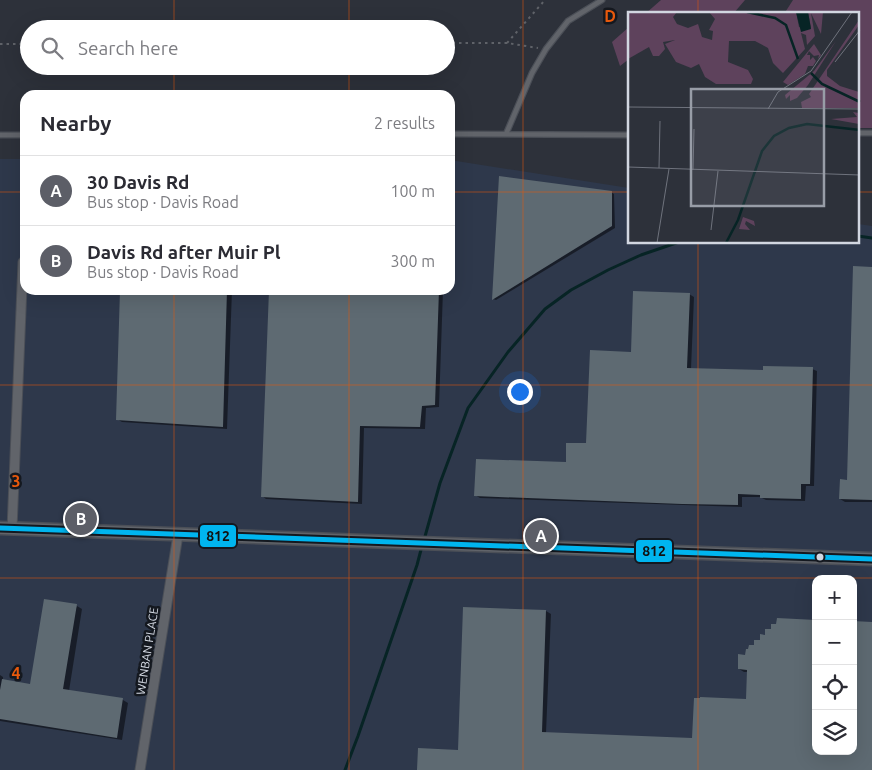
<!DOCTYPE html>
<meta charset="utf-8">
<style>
:root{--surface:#fff;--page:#f2f2f3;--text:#2b2b33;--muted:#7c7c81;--line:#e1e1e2;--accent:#5c5e67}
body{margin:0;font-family:Ubuntu,sans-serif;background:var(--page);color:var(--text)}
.controls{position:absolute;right:15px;bottom:15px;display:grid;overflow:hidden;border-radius:10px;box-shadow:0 5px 20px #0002}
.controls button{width:45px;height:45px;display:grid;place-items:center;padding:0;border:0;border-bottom:1px solid var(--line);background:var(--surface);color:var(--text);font:25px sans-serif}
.you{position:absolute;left:519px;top:391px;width:18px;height:18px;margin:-12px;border:4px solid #fff;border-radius:50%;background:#1a73e8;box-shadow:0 0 0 8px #1a73e833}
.badge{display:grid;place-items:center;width:32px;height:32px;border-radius:50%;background:var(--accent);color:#fff;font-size:16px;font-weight:700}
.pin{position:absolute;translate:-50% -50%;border:2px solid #fff;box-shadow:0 1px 5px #0006}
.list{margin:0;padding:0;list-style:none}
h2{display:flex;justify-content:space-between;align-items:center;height:65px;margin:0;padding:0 20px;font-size:21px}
h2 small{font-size:16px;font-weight:400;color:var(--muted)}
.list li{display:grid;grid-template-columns:32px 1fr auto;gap:15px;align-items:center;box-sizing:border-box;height:70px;padding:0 20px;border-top:1px solid var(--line)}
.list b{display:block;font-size:19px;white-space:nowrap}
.list p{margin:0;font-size:16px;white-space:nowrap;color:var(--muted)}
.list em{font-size:16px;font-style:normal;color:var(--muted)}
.icon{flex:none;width:28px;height:28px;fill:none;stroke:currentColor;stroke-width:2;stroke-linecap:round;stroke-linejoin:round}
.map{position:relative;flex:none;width:872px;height:770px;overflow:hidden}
.search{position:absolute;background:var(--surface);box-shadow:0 5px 20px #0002;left:20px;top:20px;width:435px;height:55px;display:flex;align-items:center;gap:12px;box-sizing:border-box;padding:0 18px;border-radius:28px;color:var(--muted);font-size:19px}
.panel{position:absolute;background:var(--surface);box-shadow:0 5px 20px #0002;left:20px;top:90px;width:435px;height:205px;border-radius:15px}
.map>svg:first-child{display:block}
.built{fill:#2e384b;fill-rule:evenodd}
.green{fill:#5e425c}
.shadow{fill:#0007}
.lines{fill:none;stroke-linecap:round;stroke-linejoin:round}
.stream{stroke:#072425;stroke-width:3}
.building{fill:#5e6a72}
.lane-casing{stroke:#4b4f57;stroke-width:7}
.street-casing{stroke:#4b4f57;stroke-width:11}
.secondary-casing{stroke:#4b4f57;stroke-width:15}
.path{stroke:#5f6268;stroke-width:2;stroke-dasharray:2.5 4;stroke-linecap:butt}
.lane{stroke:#61646a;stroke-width:4.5}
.street{stroke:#61646a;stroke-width:9}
.secondary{stroke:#61646a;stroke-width:12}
.bus-1-casing{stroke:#14181f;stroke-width:9}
.bus-1{stroke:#00b5ef;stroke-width:5}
.grid{fill:none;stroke:#e8590c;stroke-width:1;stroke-opacity:0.55}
.bus-dot{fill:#d2d7e1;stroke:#14181f;stroke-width:2}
.labels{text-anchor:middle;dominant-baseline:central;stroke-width:5;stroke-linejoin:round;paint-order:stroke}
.street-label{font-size:12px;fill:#d2d7e1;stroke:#14181f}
.inset-river{fill:none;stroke:#072425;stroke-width:2.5}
.inset-road{fill:none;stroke:#6f737d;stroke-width:1}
.view{fill:#989da7;fill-opacity:0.15;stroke:#989da7;stroke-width:2.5}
.inset-edge{fill:none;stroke:#d2d7e1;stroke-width:2.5}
.grid-label{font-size:16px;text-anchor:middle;font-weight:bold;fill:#e8590c;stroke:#14181f;stroke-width:5;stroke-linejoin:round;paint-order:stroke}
.line-badge{stroke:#14181f;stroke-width:2}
.pale-badge-label{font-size:14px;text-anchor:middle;font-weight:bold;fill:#111}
</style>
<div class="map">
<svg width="872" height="770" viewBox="0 0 872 770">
<rect width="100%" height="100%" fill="#2d313a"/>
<path class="built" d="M0,159H25V290H450V160L629,188L630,242H858V224L872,226V770H0ZM816,579H853V751H816Z"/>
<path class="green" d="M661,0H745L733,14H645Z
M793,0H872V128H858V14H784Z
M629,27V59L620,66L612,42Z"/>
<path class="shadow" d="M611,192L614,194L615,228L496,300L493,299Z
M872,268V502H845L840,499L848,481Z
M121,290H232L227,429L122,422L117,419Z
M271,290H443L439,407L426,408L425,429L364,428L362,504L266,499L262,496Z
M689,294L694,297L691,369L764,371L812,369L817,371L814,486H806L805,501L766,500L760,497H742V507L480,498L475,495L567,464L587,445L632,353Z
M77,606L82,609L69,691L123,700L128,703L122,740L0,721V675L3,677V681L31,685Z
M464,608L546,611L551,614L546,733L693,739L748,700L749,672H744L739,669L740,656L816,751H853L872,623V770H418L459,751Z"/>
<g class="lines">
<path class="stream" d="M858,236L872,238
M424,540L440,483L468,408L508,352L545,309L571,290L608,270L641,255L679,242
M345,770L358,736L417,565L422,546"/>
</g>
<path class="building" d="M499,176L612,191V226L492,300Z
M853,266L872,267V500L839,499L840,479L847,480Z
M120,290H227L223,427L116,420Z
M269,290H439L435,405L422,406L420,427L360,426L358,502L261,497Z
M633,291L690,293L687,368L763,370V366L813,367L810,484H801V499L760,498V495L738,494V505L682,504L474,496L476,459L566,462V443H586L590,350L631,352Z
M44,599L77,604L63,689L123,698L117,738L0,719V690L2,679L30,684Z
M463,607L546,610L542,732L692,738L694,698H700V697L746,699L747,670L738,669V654L745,655L746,649H748L749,645H754V640H760V634L765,635V629H771V624H776L777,618L816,620V751H853V621L872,622V770H417L418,748L458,750Z"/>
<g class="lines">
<defs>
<path id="lane" d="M858,133H872
M450,134L630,135
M506,134L532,73L546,49L568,21L602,0
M0,135H25"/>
<path id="street" d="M12,529L23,262
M140,770L178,535"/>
<path id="secondary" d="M0,528L872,559"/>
</defs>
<use href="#lane" class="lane-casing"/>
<use href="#street" class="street-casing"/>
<use href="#secondary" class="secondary-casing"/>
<path class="path" d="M446,43H507L538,48
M507,43L545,0
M0,44H29"/>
<use href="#lane" class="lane"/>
<use href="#street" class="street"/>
<use href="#secondary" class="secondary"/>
<defs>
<path id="bus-1" d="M0,528L872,559"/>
</defs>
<use href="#bus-1" class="bus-1-casing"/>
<use href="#bus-1" class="bus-1"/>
</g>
<path class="grid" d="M174,0V29M349,0V29M523,0V770M698,0V14M174,66V95M349,66V95M0,192H25M450,192H630M858,192H872M698,242V770M174,290V770M349,290V770M0,385H872M0,578H872"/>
<circle class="bus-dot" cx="820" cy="557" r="4.5"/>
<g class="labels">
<g class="street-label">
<text transform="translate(147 651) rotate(-81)">WENBAN PLACE</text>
</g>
</g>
<g transform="translate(628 12)">
<rect width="231" height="231" fill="#2d313a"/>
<path d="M0,0H49L45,5L49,12L60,16L70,12L74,25L84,28L85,19L81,18L87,7L81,0H168L171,15L183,16L180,0H195L193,22L183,1L187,24L179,33L178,23L173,21L177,37L155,61L145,51L140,36L127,29H101L100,50L120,58L125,67L123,72H88L77,65L71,52L63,56L48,50L37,32L47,28L35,30L37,37L31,44H25L21,35L0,47ZM231,8V13L199,58V64L212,74L231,80V96H174L173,90L183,85L181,82ZM208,29L180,73L169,86L162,89V83L158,87L157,83L186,59ZM186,32L193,43L190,47L191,43L186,44L181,39L179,43H182V48L185,45L188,49L185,54H180L177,62L160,73L155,70ZM225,100L231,101V112L203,107L229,105ZM115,205L126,209L127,214L118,209L117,212L122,218L111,217Z" fill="#5e425c"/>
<path d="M168,0H180L183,17L173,20Z" fill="#072425"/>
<path class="inset-river" d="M119,0L147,6L158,13L170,47M183,61L194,72L232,90M98,231L110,208L134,139L146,124L161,116L179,112L232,118"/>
<path class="inset-road" d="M207,50L232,18M0,95L232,97M140,97L150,80L183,59L224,0M0,155L232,163M31,156L32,109M65,158L66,117M83,218L90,159M29,231L41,157"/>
<path class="view" d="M63,77H196V194H63Z"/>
<rect width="231" height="231" class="inset-edge"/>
</g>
<g class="grid-label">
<text x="610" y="22">D</text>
<text x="16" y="487">3</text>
<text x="16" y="679">4</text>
</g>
<g class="line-badge">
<rect x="199" y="524" width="38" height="24" rx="5" fill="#00b5ef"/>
<rect x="635" y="539" width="38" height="24" rx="5" fill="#00b5ef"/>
</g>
<g class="pale-badge-label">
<text x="218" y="541">812</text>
<text x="654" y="556">812</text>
</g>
</svg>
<div class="controls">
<button>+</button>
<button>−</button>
<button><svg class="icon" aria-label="locate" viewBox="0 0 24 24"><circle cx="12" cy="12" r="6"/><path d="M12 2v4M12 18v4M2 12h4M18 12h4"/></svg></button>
<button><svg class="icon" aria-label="layers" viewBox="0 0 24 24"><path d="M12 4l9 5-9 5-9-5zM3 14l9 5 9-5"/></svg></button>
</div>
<div class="you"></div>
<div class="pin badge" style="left:541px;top:536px">A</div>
<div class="pin badge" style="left:81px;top:519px">B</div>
<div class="search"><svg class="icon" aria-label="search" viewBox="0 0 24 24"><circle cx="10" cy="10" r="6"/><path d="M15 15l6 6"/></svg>Search here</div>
<section class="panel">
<h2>Nearby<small>2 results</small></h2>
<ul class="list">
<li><span class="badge">A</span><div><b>30 Davis Rd</b><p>Bus stop · Davis Road</p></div><em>100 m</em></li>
<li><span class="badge">B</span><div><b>Davis Rd after Muir Pl</b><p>Bus stop · Davis Road</p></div><em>300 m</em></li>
</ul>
</section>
</div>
